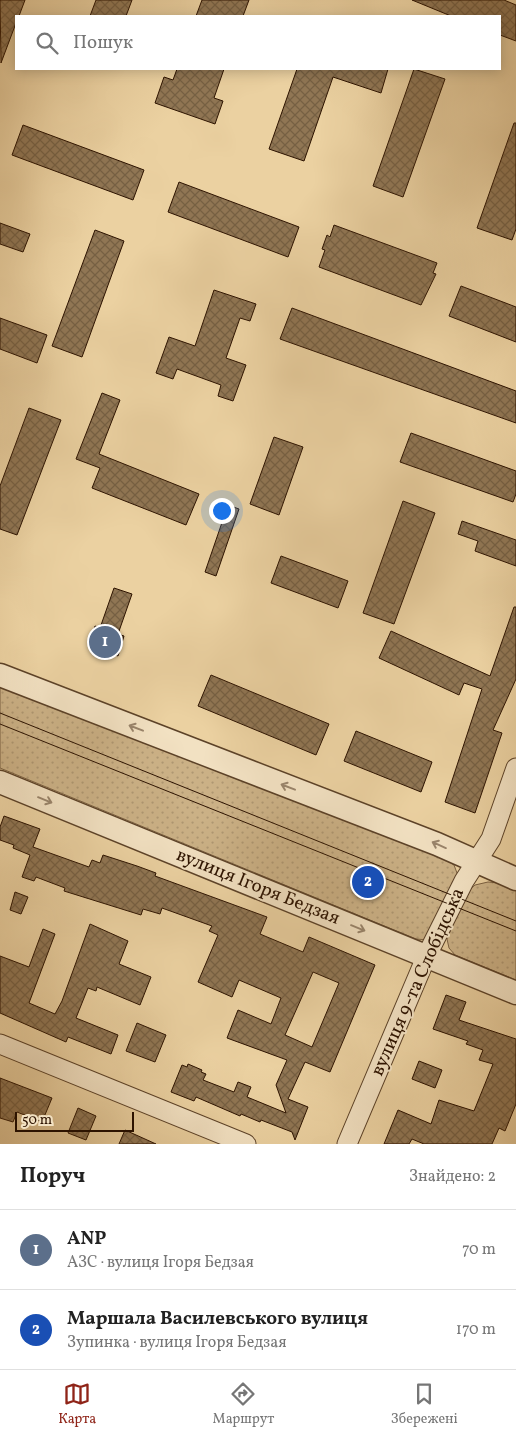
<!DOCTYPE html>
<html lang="uk">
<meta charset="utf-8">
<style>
:root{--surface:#fff;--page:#f6f6f6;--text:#222;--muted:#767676;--line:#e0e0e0;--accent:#8f2418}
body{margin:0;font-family:Vollkorn,serif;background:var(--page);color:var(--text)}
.scale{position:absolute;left:15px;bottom:12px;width:119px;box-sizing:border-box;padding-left:5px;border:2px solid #2d1300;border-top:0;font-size:14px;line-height:18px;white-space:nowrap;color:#2d1300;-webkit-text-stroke:4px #f2e1c2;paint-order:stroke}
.you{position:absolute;left:221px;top:510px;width:18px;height:18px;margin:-12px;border:4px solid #fff;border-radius:50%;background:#1a73e8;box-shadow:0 0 0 8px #1a73e833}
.badge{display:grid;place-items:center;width:32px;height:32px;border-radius:50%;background:var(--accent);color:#fff;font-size:16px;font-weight:700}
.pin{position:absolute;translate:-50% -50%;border:2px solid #fff;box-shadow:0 1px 5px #0006}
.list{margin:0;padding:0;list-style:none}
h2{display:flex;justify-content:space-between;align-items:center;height:65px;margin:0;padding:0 20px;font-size:21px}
h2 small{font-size:16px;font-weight:400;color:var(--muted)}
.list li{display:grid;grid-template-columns:32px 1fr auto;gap:15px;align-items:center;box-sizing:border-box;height:80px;padding:0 20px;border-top:1px solid var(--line)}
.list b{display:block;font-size:19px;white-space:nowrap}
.list p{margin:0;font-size:16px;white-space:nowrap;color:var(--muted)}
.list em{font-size:16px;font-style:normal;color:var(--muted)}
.icon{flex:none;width:28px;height:28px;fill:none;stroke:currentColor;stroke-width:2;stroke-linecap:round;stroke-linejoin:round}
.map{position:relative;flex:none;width:516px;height:1144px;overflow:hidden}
.search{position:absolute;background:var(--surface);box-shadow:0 2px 12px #0003;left:15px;right:15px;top:15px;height:55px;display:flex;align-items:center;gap:12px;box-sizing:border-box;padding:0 18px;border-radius:0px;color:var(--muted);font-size:19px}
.sheet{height:225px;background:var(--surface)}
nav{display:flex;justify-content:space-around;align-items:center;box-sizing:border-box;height:70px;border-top:1px solid var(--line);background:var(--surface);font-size:14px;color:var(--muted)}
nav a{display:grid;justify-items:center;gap:2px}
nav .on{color:var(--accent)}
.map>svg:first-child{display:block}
.grass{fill:url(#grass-dots);stroke:#7c6243}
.building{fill:url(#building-cross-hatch);stroke:#2d1300;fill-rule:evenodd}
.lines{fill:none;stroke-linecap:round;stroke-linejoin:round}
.minor-casing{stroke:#5c4228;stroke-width:21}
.tertiary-casing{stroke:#5c4228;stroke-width:25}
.minor{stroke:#f2e1c2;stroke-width:19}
.tertiary{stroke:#f2e1c2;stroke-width:22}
.tram{stroke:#2d1300;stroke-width:1}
.oneway{stroke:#99846b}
.labels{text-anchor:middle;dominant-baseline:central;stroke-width:4;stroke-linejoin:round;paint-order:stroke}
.street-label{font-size:19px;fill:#2d1300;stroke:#f2e1c2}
</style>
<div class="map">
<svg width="516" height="1144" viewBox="0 0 516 1144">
<defs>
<pattern id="grass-dots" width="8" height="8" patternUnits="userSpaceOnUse" patternTransform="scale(1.25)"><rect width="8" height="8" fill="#cbb186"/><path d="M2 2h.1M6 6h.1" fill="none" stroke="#af9772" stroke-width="1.8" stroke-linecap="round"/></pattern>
<pattern id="building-cross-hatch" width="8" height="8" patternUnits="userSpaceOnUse" patternTransform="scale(1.25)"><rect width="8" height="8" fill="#907654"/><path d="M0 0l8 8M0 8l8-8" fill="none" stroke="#766043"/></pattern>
</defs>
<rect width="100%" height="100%" fill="#ebd1a1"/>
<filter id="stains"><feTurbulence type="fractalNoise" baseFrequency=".004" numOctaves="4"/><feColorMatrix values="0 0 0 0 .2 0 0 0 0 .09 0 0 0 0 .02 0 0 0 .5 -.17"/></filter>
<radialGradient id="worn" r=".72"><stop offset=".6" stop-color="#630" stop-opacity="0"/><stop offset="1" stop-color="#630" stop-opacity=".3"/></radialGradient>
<path class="grass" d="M0,687L444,858L454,865L460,881L428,940L416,939L0,768Z
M488,882L499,883L516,889V980L455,955L449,948L447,939L466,893L475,885Z"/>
<path class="building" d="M0,0H25L19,16H16V23L1,63Z
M96,0H132L126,16H90Z
M202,0H249L243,16H196Z
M412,0H504L516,5V41L500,35V16H451Z
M177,69H224L214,98L223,101L215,124L155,103L164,77L173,80Z
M297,69H388L381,93L333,77L304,161L269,149Z
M414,69L445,79L403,197L373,186Z
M514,123H516V229L512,240L477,228Z
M23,125L144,170L133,200L12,155Z
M179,182L299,227L288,257L168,212Z
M0,223L30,234L23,252L0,244Z
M334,225L437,263L433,273L436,274L421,305L319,267L325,250L322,249L327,235L330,237Z
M95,230L124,241L82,357L52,346Z
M461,286L516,307V342L449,316Z
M214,290L256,304L250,321L240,318L226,358L246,365L233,401L218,396L221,385L177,369L173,379L156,373L169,337L195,346Z
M292,308L516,391V423L280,339Z
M0,318L47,335L37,363L0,349Z
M102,393L120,400L99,454L199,494L186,525L92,488L100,468L76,459Z
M29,408L61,420L17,535L0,529V486Z
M411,433L516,471V494L513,502L400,462Z
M274,437L303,447L279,515L250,504Z
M403,501L435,513L394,624L363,613Z
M228,505L239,509L216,576L205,572Z
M462,521L516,540V566L475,551L478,541L458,534Z
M281,556L348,581L338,608L271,583Z
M114,588L132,594L118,634L124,636L118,656L111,653L109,659L92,653L94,646L89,645L95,626L100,628Z
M514,607H516V679L493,730L502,733L475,813L445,802L482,689L464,683L459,695L379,658L391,631L490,676Z
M211,675L329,724L316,755L198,706Z
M356,731L432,762L421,792L344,761Z
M4,816L40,829L33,847L89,867L92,860L100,863L103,855L137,866L156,873L155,876L267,917L260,934L303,952L309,937L375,965L330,1072L305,1062L288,1099L308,1107L295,1140L292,1132L261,1120L260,1122L241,1114L240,1116L196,1097L194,1101L171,1092L182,1065L187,1067L188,1064L202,1070L201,1072L206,1074L203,1080L234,1092L238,1082L251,1087L247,1097L286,1113L276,1085L287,1060L227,1038L238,1010L271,1024L281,998L239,980L232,997L198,982L218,935L209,931L212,926L162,908L160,914L143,909L141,915L64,891L65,888L36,877L34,881L22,877L30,855L13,848L14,845L0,840V827ZM313,972L339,983L312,1047L285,1035Z
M15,892L28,897L21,914L10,910Z
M90,924L128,941L119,964L151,977L140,1005L97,987L96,991L88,988L76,1018L118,1035L111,1054L68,1037L66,1042L0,1013V956L29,967L43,929L55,934L29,1003L55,1014L62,1001Z
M446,995L466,1002L459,1020L516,1039V1104L505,1131L499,1128L492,1144H424L412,1139L409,1144H384L398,1110L431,1124L439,1100L474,1111L493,1064L479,1060L483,1050L466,1044L468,1041L433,1029Z
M137,1023L166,1035L155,1062L126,1051Z
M419,1061L442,1070L435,1088L412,1079Z
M0,1078L52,1098L42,1122L17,1112L13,1122L0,1118Z
M78,1108L96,1116L86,1140L68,1133Z
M125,1130L156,1144H119Z"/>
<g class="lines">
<defs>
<path id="minor" d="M0,1044L246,1144
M347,1144L427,955L464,881L491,839L516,768"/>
<path id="tertiary" d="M0,675L437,844L516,879
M0,782L516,993"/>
</defs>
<use href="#minor" class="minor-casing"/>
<use href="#tertiary" class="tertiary-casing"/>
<use href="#minor" class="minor"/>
<use href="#tertiary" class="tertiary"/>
<path class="tram" d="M0,713L516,921
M0,724L516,931"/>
</g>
<defs><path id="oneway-shaft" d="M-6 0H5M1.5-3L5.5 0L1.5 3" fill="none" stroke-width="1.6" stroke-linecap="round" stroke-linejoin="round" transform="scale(1.25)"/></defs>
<g class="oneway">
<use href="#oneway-shaft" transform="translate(136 728) rotate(-159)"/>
<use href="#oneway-shaft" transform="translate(288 787) rotate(-159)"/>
<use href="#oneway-shaft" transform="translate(45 800) rotate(22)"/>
<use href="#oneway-shaft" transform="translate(439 845) rotate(-156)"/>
<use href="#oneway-shaft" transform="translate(358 928) rotate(22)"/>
</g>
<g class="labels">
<g class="street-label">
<text transform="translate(258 887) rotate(22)">вулиця Ігоря Бедзая</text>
<text transform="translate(418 982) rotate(-66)">вулиця 9-та Слобідська</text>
</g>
</g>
<rect width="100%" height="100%" filter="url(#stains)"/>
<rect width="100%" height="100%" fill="url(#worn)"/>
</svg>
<div class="scale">50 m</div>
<div class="you"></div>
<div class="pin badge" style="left:105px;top:642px;background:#5c6f8a">1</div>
<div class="pin badge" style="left:368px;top:882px;background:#1a4fb4">2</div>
<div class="search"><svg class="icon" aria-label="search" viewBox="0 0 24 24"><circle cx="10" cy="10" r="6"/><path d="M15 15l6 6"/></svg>Пошук</div>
</div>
<section class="sheet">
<h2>Поруч<small>Знайдено: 2</small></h2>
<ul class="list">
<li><span class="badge" style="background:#5c6f8a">1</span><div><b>ANP</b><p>АЗС · вулиця Ігоря Бедзая</p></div><em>70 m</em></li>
<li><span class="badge" style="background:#1a4fb4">2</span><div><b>Маршала Василевського вулиця</b><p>Зупинка · вулиця Ігоря Бедзая</p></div><em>170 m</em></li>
</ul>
</section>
<nav>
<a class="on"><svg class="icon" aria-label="map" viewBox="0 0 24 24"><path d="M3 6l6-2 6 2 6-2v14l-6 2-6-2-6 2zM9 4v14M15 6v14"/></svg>Карта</a>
<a><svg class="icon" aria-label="directions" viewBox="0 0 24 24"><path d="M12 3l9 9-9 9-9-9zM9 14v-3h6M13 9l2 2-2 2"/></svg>Маршрут</a>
<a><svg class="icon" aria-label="saved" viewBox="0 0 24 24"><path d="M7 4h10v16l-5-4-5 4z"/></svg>Збережені</a>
</nav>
